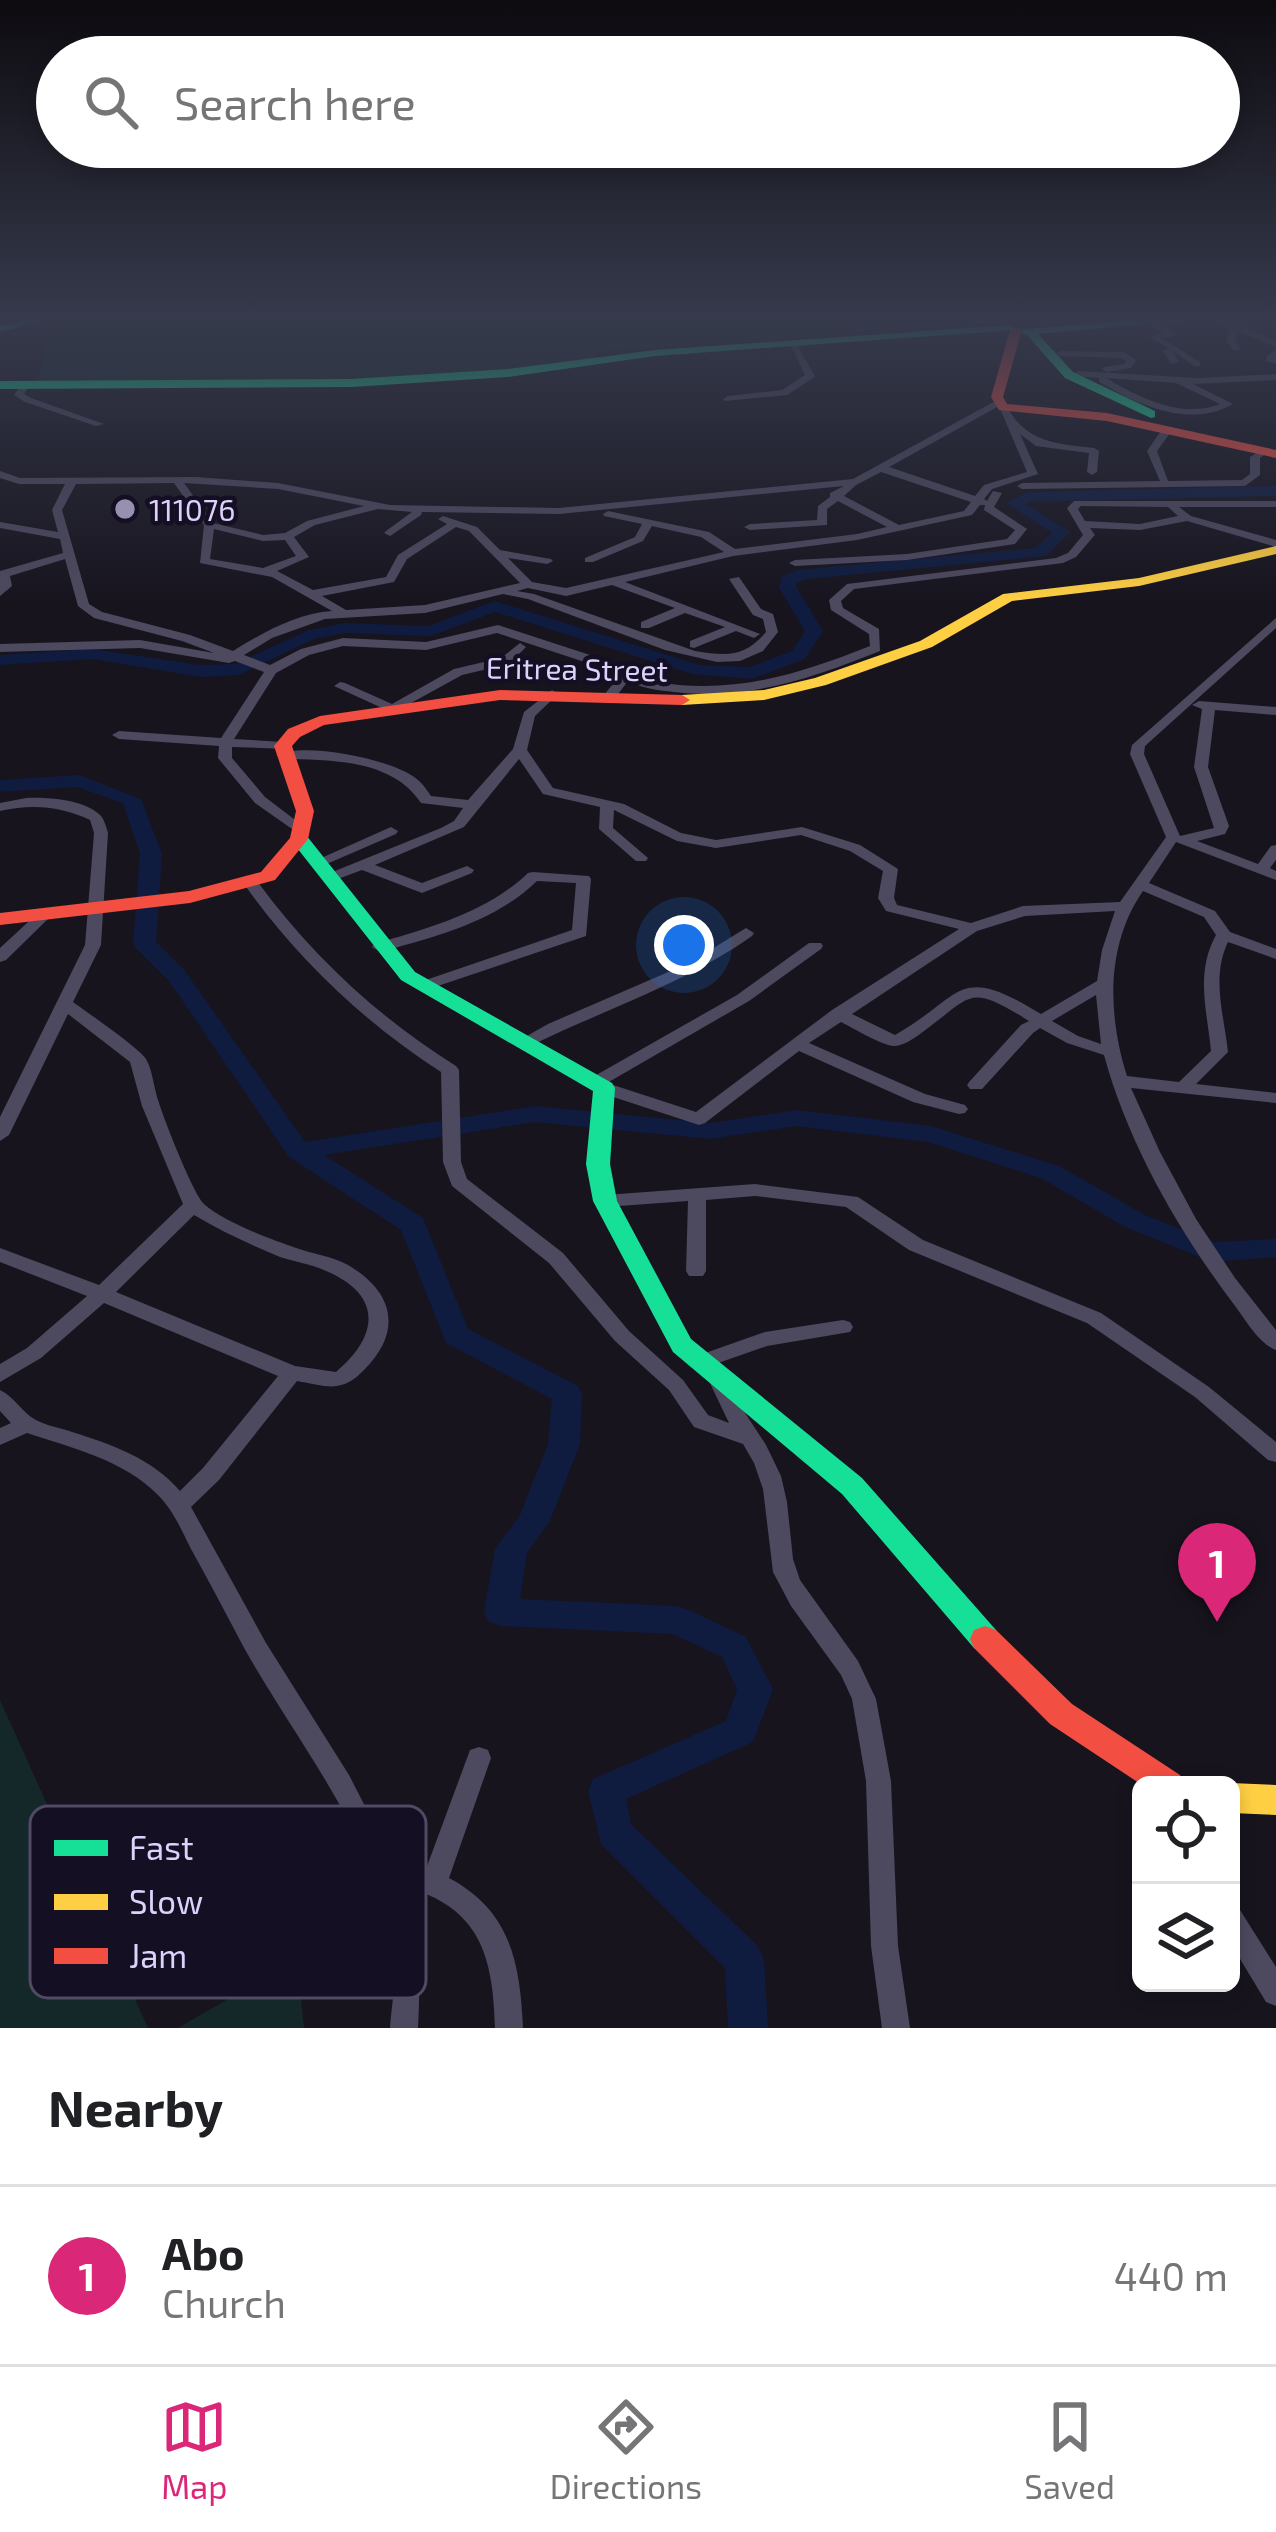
<!DOCTYPE html>
<style>
:root{--surface:#fff;--page:#f6f6f6;--text:#202124;--muted:#757577;--line:#e0e0e0;--accent:#db2777}
body{margin:0;font-family:"Exo 2",sans-serif;background:var(--page);color:var(--text)}
.controls{position:absolute;right:36px;bottom:36px;display:grid;overflow:hidden;border-radius:18px;box-shadow:0 6px 18px #0003}
.controls button{width:108px;height:108px;display:grid;place-items:center;padding:0;border:0;border-bottom:3px solid var(--line);background:var(--surface);color:var(--text);font:60px sans-serif}
.you{position:absolute;left:684px;top:945px;width:42px;height:42px;margin:-30px;border:9px solid #fff;border-radius:50%;background:#1a73e8;box-shadow:0 0 0 18px #1a73e833}
.badge{display:grid;place-items:center;width:78px;height:78px;border-radius:50%;background:var(--accent);color:#fff;font-size:39px;font-weight:700}
.pin{position:absolute;translate:-50% -99px;filter:drop-shadow(0 3px 6px #0008)}
.pin::after{content:'';position:absolute;top:63px;width:42px;height:36px;background:inherit;clip-path:polygon(0 0,100% 0,50% 100%)}
.list{margin:0;padding:0;list-style:none}
h2{display:flex;justify-content:space-between;align-items:center;height:156px;margin:0;padding:0 48px;font-size:51px}
h2 small{font-size:39px;font-weight:400;color:var(--muted)}
.list li{display:grid;grid-template-columns:78px 1fr auto;gap:36px;align-items:center;box-sizing:border-box;height:180px;padding:0 48px;border-top:3px solid var(--line)}
.list b{display:block;font-size:45px;white-space:nowrap}
.list p{margin:0;font-size:39px;white-space:nowrap;color:var(--muted)}
.list em{font-size:39px;font-style:normal;color:var(--muted)}
.icon{flex:none;width:66px;height:66px;fill:none;stroke:currentColor;stroke-width:2;stroke-linecap:round;stroke-linejoin:round}
.map{position:relative;flex:none;width:1276px;height:2028px;overflow:hidden}
.search{position:absolute;background:var(--surface);box-shadow:0 6px 18px #0003;left:36px;right:36px;top:36px;height:132px;display:flex;align-items:center;gap:30px;box-sizing:border-box;padding:0 42px;border-radius:66px;color:var(--muted);font-size:45px}
.sheet{height:336px;background:var(--surface)}
nav{display:flex;justify-content:space-around;align-items:center;box-sizing:border-box;height:168px;border-top:3px solid var(--line);background:var(--surface);font-size:33px;color:var(--muted)}
nav a{display:grid;justify-items:center;gap:6px}
nav .on{color:var(--accent)}
.map>svg:first-child{display:block}
.green{fill:#14282a}
.lines{fill:none;stroke-linecap:round;stroke-linejoin:round}
.river{fill:#0f1c3f;fill-rule:evenodd}
.street{fill:#4d495f;fill-rule:evenodd}
.fast{fill:#16e098;fill-rule:evenodd}
.slow{fill:#ffcf43;fill-rule:evenodd}
.jam{fill:#f24e42;fill-rule:evenodd}
.poi-dot{fill:#9790af;stroke:#150f23;stroke-width:4.5}
.labels{text-anchor:middle;dominant-baseline:central;stroke-width:9;stroke-linejoin:round;paint-order:stroke}
.far-poi-label{font-size:30px;fill:#dcd3fd;stroke:#150f23;text-anchor:start}
.far-street-label{font-size:30px;fill:#dcd3fd;stroke:#150f23}
.key{fill:#150f23;stroke:#514a64;stroke-width:3}
.key-label{font-size:33px;fill:#dcd3fd}
</style>
<div class="map">
<svg width="1276" height="2028" viewBox="0 0 1276 2028">
<rect width="100%" height="100%" fill="#17141e"/>
<path class="green" d="M62,318H992L979,325L607,351L594,353L596,359C412,386 224,380 38,382L51,321Z
M0,1700L148,2028H0Z
M297,1959L304,2028H178Z"/>
<g class="lines">
<path class="river" d="M1276,486V496L1030,502L1026,504L1070,532L1046,556L807,579L796,583L797,588L823,631L805,659L752,679L692,674L495,612L431,636L345,633L314,639L239,675L201,677L92,659L0,665V655L92,649L201,665L235,664L309,630L345,623L429,626L494,601L700,665L750,667L792,651L805,631L779,588L782,576L798,570L1035,548L1052,533L1006,503L1028,492Z
M79,775L141,799L162,854L156,942L185,971L305,1142L535,1106L710,1123L797,1110L931,1126L1059,1166L1145,1215L1214,1242L1276,1239V1257L1212,1262L1125,1227L1041,1178L928,1142L797,1126L710,1139L535,1122L324,1155L423,1218L468,1329L578,1386L582,1394L580,1444L550,1521L527,1553L520,1599L677,1606L689,1610L746,1637L773,1689L753,1742L626,1799L631,1824L758,1946L764,1960L768,2028H728L725,1968L601,1844L588,1791L593,1779L726,1721L737,1689L722,1657L673,1634L501,1626L489,1622L484,1612L495,1549L520,1515L548,1444L552,1399L446,1343L401,1230L289,1157L169,981L136,948L133,943L140,854L123,803L77,787L0,792V780Z"/>
<path class="street" d="M1212,318H1224L1276,341V347L1238,331L1235,341L1241,349L1234,351L1226,341L1230,327Z
M1148,319H1154L1175,332V336L1162,338L1200,362V366H1194L1176,353H1174L1179,362L1171,364L1163,351L1168,348L1149,337L1164,333L1148,323Z
M789,341L796,343L815,376L813,378L787,395L725,401L723,399L728,396L782,390L805,375Z
M1276,349V364L1266,361V357Z
M1061,351L1124,352L1136,360L1131,368L1107,372L1102,369L1104,367L1125,364L1126,361L1122,358L1058,356V352Z
M1078,371L1197,378L1276,374V380L1193,384L1233,404C1189,429 1139,405 1099,382V378L1075,376L1073,374ZM1106,378L1176,383L1220,404C1181,419 1140,398 1106,378Z
M22,383L30,385L24,394L31,398L104,424L96,426L25,402L14,395Z
M997,400L1000,401L1001,405H1006C1026,443 1055,443 1094,448L1099,451L1097,472L1092,475L1087,472L1089,453L1036,446L1020,434L1038,474L992,489L984,499L987,501L993,491L1002,493L994,507L1027,529L1015,544L907,560L795,566L789,563L795,560L907,554L1007,539L1015,530L984,510L985,505H980L972,515L857,540L733,556L625,582L760,634L754,638L736,631L694,648L690,647V641L725,627L685,613L649,628H641V622L675,608L612,585L566,596L528,588L517,591L534,594L695,651C727,656 744,658 766,632L763,619L753,615L729,579L739,577L761,609L773,614L778,632L763,651L740,661L717,662L665,650L528,599L503,594L425,613L325,619L272,638L244,655L270,665L301,649L343,638L426,642L498,625L633,669L634,674C648,682 663,683 679,685C747,691 807,671 870,646L869,634L831,610L829,600L847,584L1056,558L1068,553L1083,535L1067,508L1074,501H1276V507H1179L1191,516L1276,540V547L1187,521L1140,530L1090,528L1095,535L1093,537L1076,557L1063,563L854,589L841,601L843,608L879,629L880,651C817,676 754,699 684,693C665,691 646,690 628,681L615,698H605L604,695L621,674L497,633L426,650L343,646L309,655L276,673L234,739L283,742L290,746L288,749L232,747V758L265,797L307,829L309,832L302,836L255,803L218,758L219,746L119,739L112,735L119,731L221,738L264,672L235,661L229,663L140,648L0,652V644L140,640L214,653L182,641L94,618L78,606L65,559L10,576L12,586L0,596V571L63,553L60,539L0,528V522L58,532L52,510L65,484H19L0,478V471L20,478L196,477L278,483L390,505L559,508L853,479ZM999,406L1027,472L984,485L975,496L889,467ZM881,472L971,502L964,511L899,525L844,496L856,485ZM174,483L204,525L200,563L272,577L332,611C297,613 262,633 233,651L190,635L102,612L89,604L62,510L76,484ZM184,483L278,489L364,506L307,521L285,533L263,535L213,523ZM844,486L830,493V497L818,506L817,520L750,524L744,527L750,530L827,525V509L838,501L887,527L857,534L735,549L709,532L608,511L603,514L604,516L642,524L635,537L585,558V562H593L643,541L652,526L701,537L724,552L566,588L532,582L508,558L547,564L553,561L551,559L500,550L477,527L443,516L438,519L447,524L398,555L386,577L313,590L277,571L309,557L294,537L315,525L378,509L412,512L386,531L384,533L390,536L421,515L422,512L559,514ZM1081,506L1168,507L1178,516L1140,524L1085,521L1078,509ZM456,527L469,531L520,583L425,605L346,610L322,596L394,582L407,559ZM214,529L263,541L285,540L296,556L263,568L210,559Z
M1167,427L1172,430L1157,451L1168,481L1242,480L1250,474V457L1263,449L1268,452L1260,458V475L1245,486L1022,489L1017,486L1022,483L1160,481L1147,451L1163,428Z
M1276,618V628L1145,746L1144,754L1180,836L1214,828L1194,767L1202,709L1192,705L1199,701L1276,707V715L1215,710L1208,767L1229,826L1225,834L1197,841L1258,864L1271,846L1276,845V860L1270,868L1276,871V880L1176,842L1149,883L1215,911L1230,932L1276,949V959L1228,942C1211,977 1224,1015 1228,1052L1196,1084L1276,1093V1103L1131,1088L1160,1152L1196,1219L1235,1278L1276,1330V1350C1260,1344 1248,1324 1238,1310C1181,1235 1129,1147 1104,1055L1067,1043L1040,1028L1033,1033L982,1089H970L967,1085L970,1081L1021,1025L1029,1021C966,982 974,995 920,1034C913,1039 903,1046 894,1046C881,1045 853,1028 841,1022L809,1043L925,1094L965,1105L968,1109L965,1113L959,1114L913,1102L799,1051L705,1123L699,1125L598,1092L596,1087L591,1086L588,1082L591,1078L737,995L809,943H821L823,946L821,949L749,1001L607,1083L696,1112L832,1010L959,929L886,911L878,898L883,871L850,851L801,835L716,848L677,841L614,810L613,828L648,858L646,861H636L599,829L600,807L543,794L519,759L464,827L375,865L422,883L467,866L474,870L472,873L422,893L362,870L330,882L323,878L325,875L441,828L454,821L463,808L421,803C392,759 331,760 283,759L276,755C304,742 384,758 411,775C420,780 425,787 431,796L468,800L513,749L524,712L552,690L558,694L535,716L527,750L553,788L624,804L681,833L716,840L802,827L860,845L898,869L894,898L897,905L971,923L1023,906L1120,902L1166,837L1130,754L1132,745ZM1143,891L1204,917L1216,935C1195,973 1207,1010 1211,1051L1179,1082L1127,1076C1108,1016 1105,946 1143,891ZM1115,911L1102,950L1097,981L1041,1014C956,962 965,995 895,1035L852,1014L977,931L1025,916ZM1096,995L1101,1044L1078,1036L1052,1021Z
M520,643L526,647L509,664L462,675L393,713L334,686L340,682L345,683L392,704L454,669L501,658Z
M26,798C47,797 82,799 99,814C104,818 106,826 108,833L101,945L73,1002C88,1013 138,1047 146,1059C153,1071 154,1090 159,1103C165,1122 193,1193 204,1204C224,1222 270,1239 296,1248C313,1254 332,1256 348,1265C394,1292 403,1331 364,1370C341,1394 326,1386 297,1381L219,1480L191,1507L266,1643L349,1775L392,1859L426,1869L470,1750L479,1747L488,1750L491,1758L449,1878C511,1911 520,1963 523,2028H495C493,1955 480,1907 403,1886C419,1939 421,1973 418,2028H390C391,2010 395,1991 394,1973C388,1849 301,1750 243,1646C226,1614 209,1581 191,1549C182,1531 173,1510 158,1495C124,1460 72,1448 27,1433L0,1445V1428L11,1423L0,1411V1390C15,1397 22,1413 36,1420C47,1426 61,1428 72,1432C111,1444 153,1459 180,1491L203,1468L278,1376L104,1303L41,1358L0,1382V1364L27,1348L87,1296L0,1262V1248L99,1285L183,1204L142,1106L130,1062L68,1014L9,1135L0,1141V1117L85,945L94,833L90,820C60,806 32,804 0,811V803ZM194,1215C221,1231 251,1245 280,1257C295,1262 311,1264 326,1271C383,1295 379,1336 336,1372L295,1366L116,1292Z
M391,827L398,831L396,834L322,866L317,867L310,863Z
M533,872L589,876L591,879L586,936L429,989H417L415,986L417,983L572,930L576,883L537,881C495,922 435,937 380,952L372,947L374,944C429,928 486,913 528,873Z
M252,879L257,881C311,955 379,1018 456,1066L459,1070L461,1162L467,1179L563,1253L629,1331L683,1380L708,1415L729,1423L708,1379L711,1374L718,1371L725,1374L738,1402L766,1445L781,1476L787,1502L793,1559L800,1580L858,1661L876,1699L891,1781L898,1946L910,2028H882L871,1946L866,1781L852,1699L841,1675L791,1606L773,1572L763,1489L754,1463L743,1444L694,1427L669,1390L615,1341L549,1263L452,1186L443,1162L441,1072C365,1023 297,959 244,884Z
M45,909L50,911L53,914L50,917L6,960L0,962V948L40,911Z
M746,928L754,933L752,936C684,984 606,1009 532,1045L526,1046L518,1041L548,1024L689,963Z
M755,1184L858,1197L923,1240L1101,1313L1209,1387L1276,1442V1462L1268,1460L1195,1397L1087,1323L909,1250L846,1207L755,1196L706,1200V1271L703,1276H689L686,1271L688,1201L605,1207L598,1205L596,1201L598,1197L605,1195Z
M843,1320L850,1322L853,1327L850,1332L767,1346L701,1369L694,1367L691,1362L694,1357L765,1332Z
M1231,1906L1240,1910L1276,1967V2006L1266,2002L1231,1944Z"/>
<path class="fast" d="M30,318H51L0,332V326Z
M1156,318H1208L1038,334L1073,372L1155,411V417L1151,418L1065,378L1027,335L1018,332L1024,329Z
M1010,325L1016,328L1014,330L655,356L508,377L351,387L0,389V381L351,379L508,369L655,350Z
M299,833L306,835L415,972L612,1083L615,1088L610,1164L617,1201L691,1339L862,1478L996,1630L1000,1639L996,1648L985,1652L974,1648L842,1494L673,1352L593,1201L586,1164L593,1091L401,980L290,839Z"/>
<path class="slow" d="M1276,546V554L1139,586L1012,601L932,647L826,685L764,700L682,705L674,700L682,695L764,690L815,678L920,641L1003,594L1139,578Z
M1231,1783L1276,1785V1815L1231,1813V1785H1227Z"/>
<path class="jam" d="M1016,327L1022,330L1003,397L1007,404L1107,413L1276,450V458L1107,421L999,410L991,397L1010,330Z
M500,690L682,695L690,700L682,705L500,700L324,725L300,737L292,746L314,811L308,839L275,880L190,903L0,925V913L189,891L261,872L290,838L296,811L274,746L288,729L320,716Z
M985,1626L996,1630L1072,1704L1180,1775L1185,1785H1142L1050,1724L974,1648L970,1639L974,1630Z"/>
</g>
<linearGradient id="sky" x2="0" y2="1"><stop stop-color="#0d0b10"/><stop offset="0.53" stop-color="#363a4c"/><stop offset="1" stop-color="#363a4c" stop-opacity="0"/></linearGradient>
<rect width="1276" height="602" fill="url(#sky)"/>
<circle class="poi-dot" cx="125" cy="509" r="12"/>
<g class="labels">
<g class="far-poi-label">
<text x="149" y="509">111076</text>
</g>
<g class="far-street-label">
<text transform="translate(577 668) rotate(1)">Eritrea Street</text>
</g>
</g>
<rect x="30" y="1806" width="396" height="192" rx="18" class="key"/>
<rect x="54" y="1840" width="54" height="16" fill="#16e098"/>
<rect x="54" y="1894" width="54" height="16" fill="#ffcf43"/>
<rect x="54" y="1948" width="54" height="16" fill="#f24e42"/>
<g class="key-label">
<text x="129" y="1860">Fast</text>
<text x="129" y="1914">Slow</text>
<text x="129" y="1968">Jam</text>
</g>
</svg>
<div class="controls">
<button><svg class="icon" aria-label="locate" viewBox="0 0 24 24"><circle cx="12" cy="12" r="6"/><path d="M12 2v4M12 18v4M2 12h4M18 12h4"/></svg></button>
<button><svg class="icon" aria-label="layers" viewBox="0 0 24 24"><path d="M12 4l9 5-9 5-9-5zM3 14l9 5 9-5"/></svg></button>
</div>
<div class="you"></div>
<div class="pin badge" style="left:1217px;top:1622px">1</div>
<div class="search"><svg class="icon" aria-label="search" viewBox="0 0 24 24"><circle cx="10" cy="10" r="6"/><path d="M15 15l6 6"/></svg>Search here</div>
</div>
<section class="sheet">
<h2>Nearby<small></small></h2>
<ul class="list">
<li><span class="badge">1</span><div><b>Abo</b><p>Church</p></div><em>440 m</em></li>
</ul>
</section>
<nav>
<a class="on"><svg class="icon" aria-label="map" viewBox="0 0 24 24"><path d="M3 6l6-2 6 2 6-2v14l-6 2-6-2-6 2zM9 4v14M15 6v14"/></svg>Map</a>
<a><svg class="icon" aria-label="directions" viewBox="0 0 24 24"><path d="M12 3l9 9-9 9-9-9zM9 14v-3h6M13 9l2 2-2 2"/></svg>Directions</a>
<a><svg class="icon" aria-label="saved" viewBox="0 0 24 24"><path d="M7 4h10v16l-5-4-5 4z"/></svg>Saved</a>
</nav>
